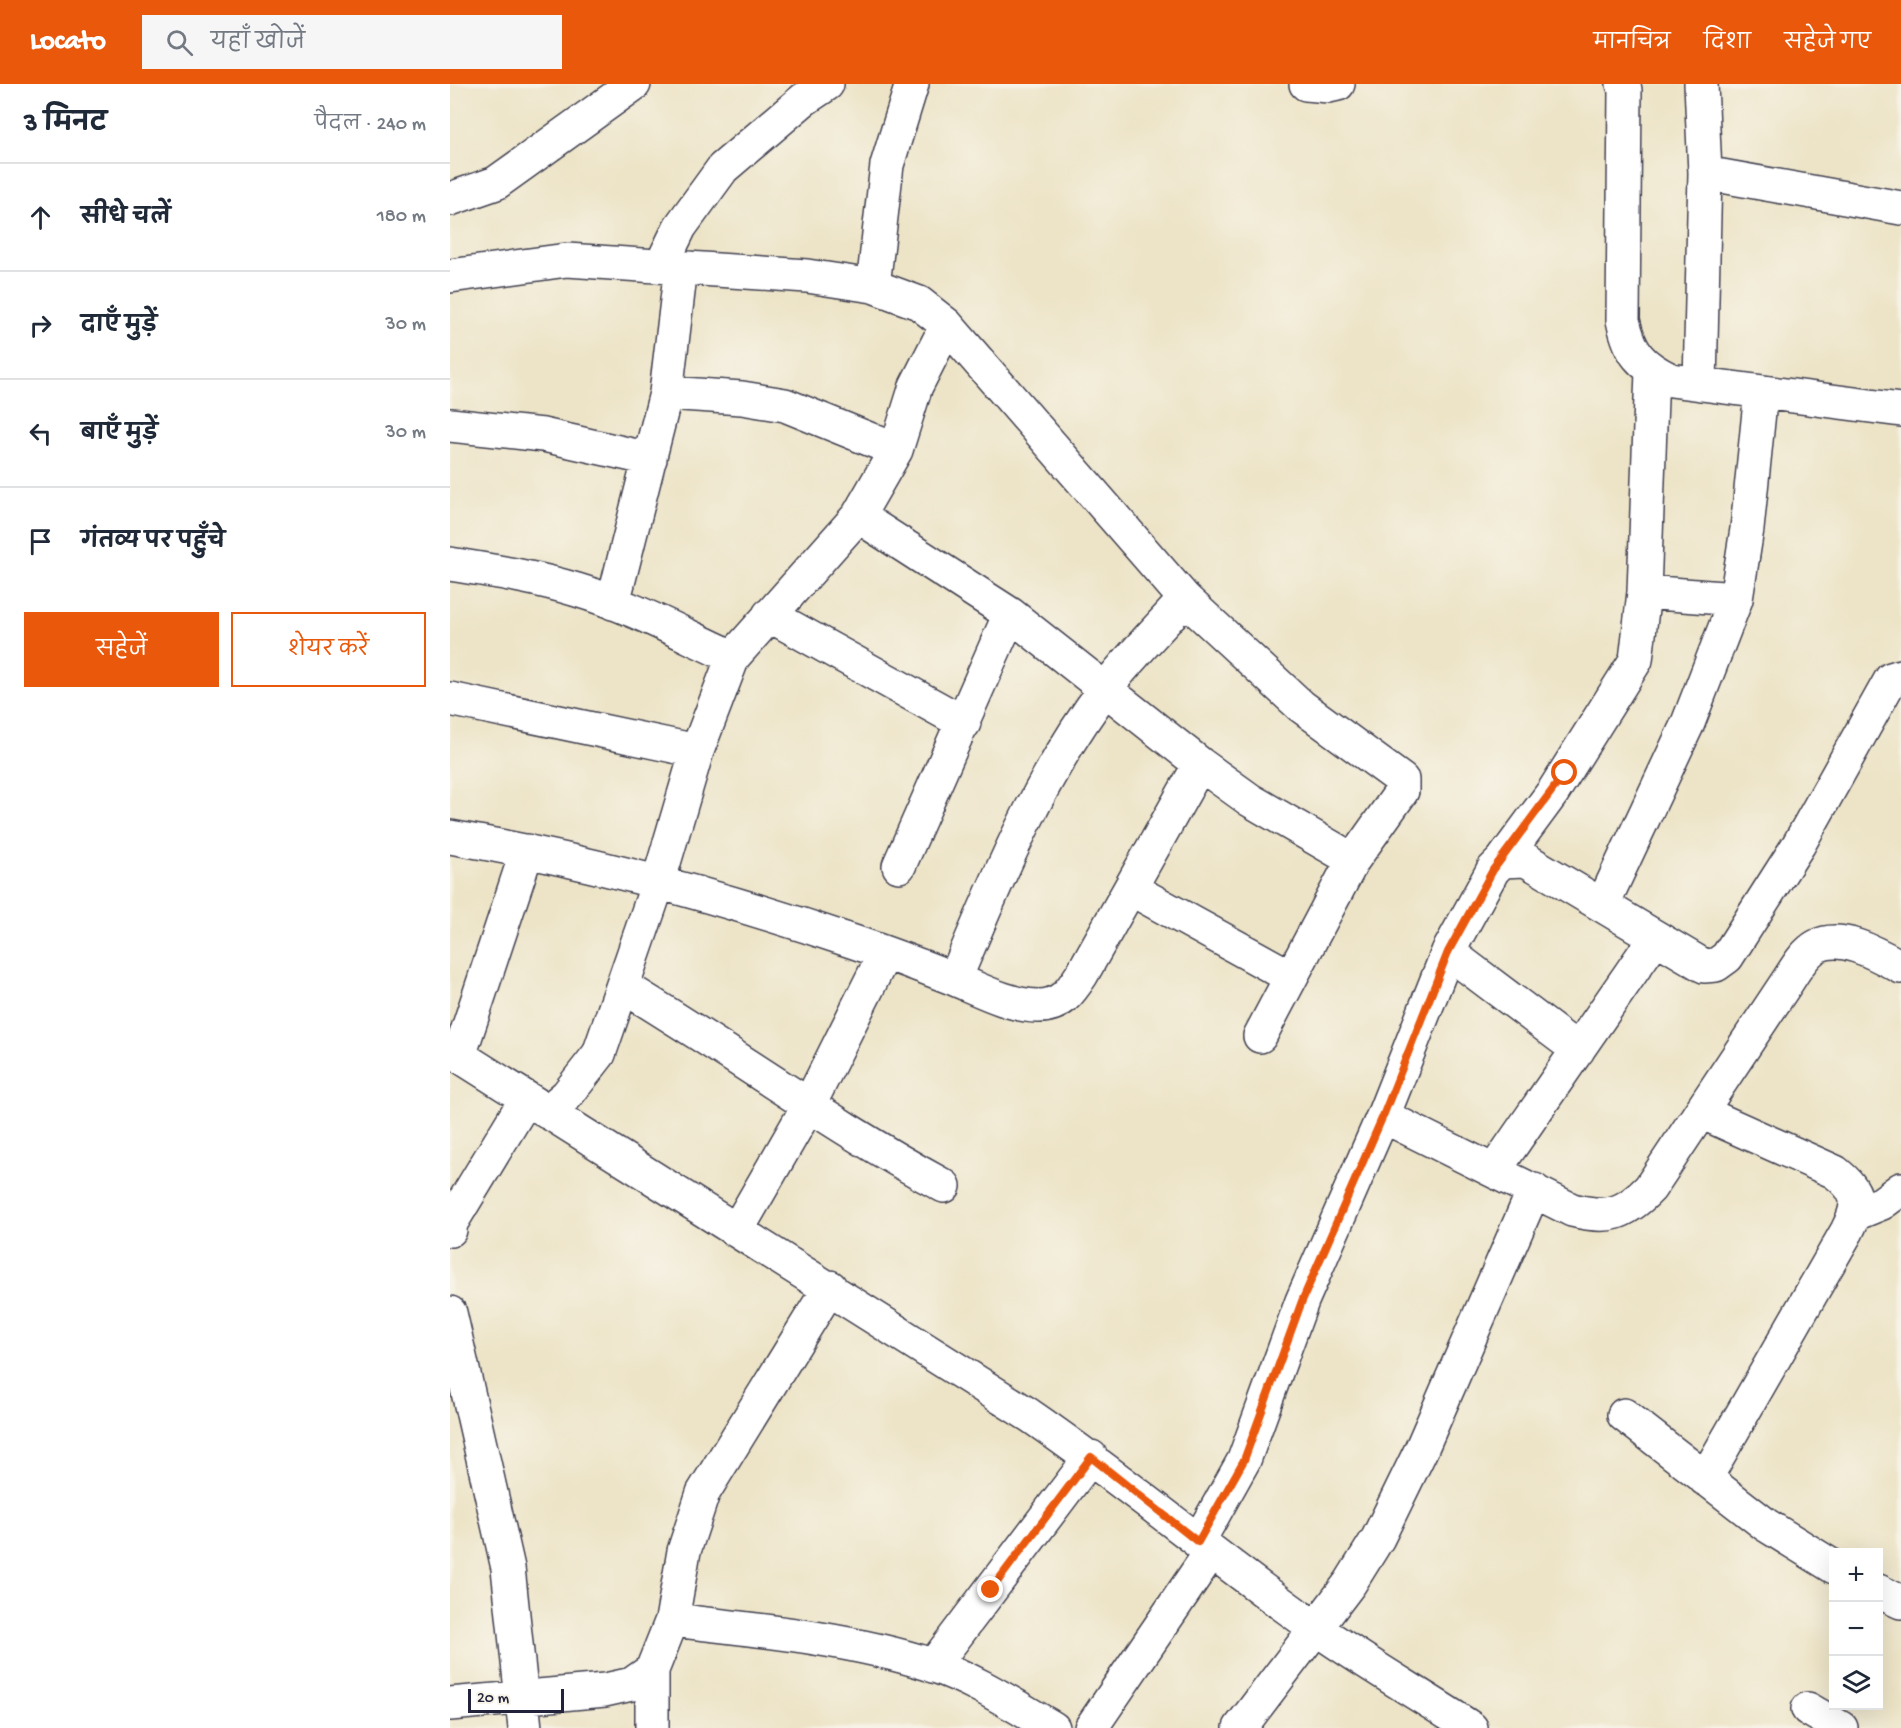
<!DOCTYPE html>
<html lang="hi">
<meta charset="utf-8">
<style>
:root{--surface:#fff;--page:#f6f6f7;--text:#1f2937;--muted:#747a83;--line:#e0e1e3;--accent:#ea580c}
body{margin:0;font-family:"Gochi Hand","Playpen Sans Deva",sans-serif;background:var(--page);color:var(--text)}
.controls{position:absolute;right:18px;bottom:18px;display:grid;overflow:hidden;border-radius:0px;box-shadow:0 6px 24px #0002}
.controls button{width:54px;height:54px;display:grid;place-items:center;padding:0;border:0;border-bottom:2px solid var(--line);background:var(--surface);color:var(--text);font:30px sans-serif}
.scale{position:absolute;left:18px;bottom:15px;width:96px;box-sizing:border-box;padding-left:6px;border:3px solid #22223b;border-top:0;font-size:16px;line-height:21px;white-space:nowrap;color:#22223b;-webkit-text-stroke:4px #f7f3e8;paint-order:stroke}
.stop{position:absolute;width:18px;height:18px;margin:-14px;border:4px solid #ea580c;border-radius:50%;background:#fff}
.stop.end{background:#ea580c;border-color:#fff;box-shadow:0 2px 6px #0008}
.list{margin:0;padding:0;list-style:none}
h2{display:flex;justify-content:space-between;align-items:center;height:78px;margin:0;padding:0 24px;font-size:26px}
h2 small{font-size:20px;font-weight:400;color:var(--muted)}
.list li{display:grid;grid-template-columns:39px 1fr auto;gap:18px;align-items:center;box-sizing:border-box;height:108px;padding:0 24px;border-top:2px solid var(--line)}
.list b{display:block;font-size:22px;white-space:nowrap}
.list em{font-size:20px;font-style:normal;color:var(--muted)}
.actions{display:flex;gap:12px;padding:18px 24px}
.actions a{flex:1;padding:14px 0;border:2px solid var(--accent);border-radius:0px;text-align:center;font-size:21px;color:var(--accent)}
.actions .main{background:var(--accent);color:#fff}
.icon{flex:none;width:33px;height:33px;fill:none;stroke:currentColor;stroke-width:2;stroke-linecap:round;stroke-linejoin:round}
.map{position:relative;flex:none;width:1451px;height:1644px;overflow:hidden}
header{display:flex;align-items:center;gap:36px;box-sizing:border-box;height:84px;padding:0 30px;background:var(--accent);color:#fff}
header strong{font-size:28px}
nav{display:flex;gap:33px;margin-inline-start:auto;font-size:21px}
.search{width:420px;height:54px;background:var(--page);display:flex;align-items:center;gap:15px;box-sizing:border-box;padding:0 21px;border-radius:0px;color:var(--muted);font-size:22px}
main{display:flex}
aside{flex:1;background:var(--surface)}
.map>svg:first-child{display:block}
.lines{fill:none;stroke-linecap:round;stroke-linejoin:round}
.street-casing{stroke:#403f50;stroke-width:36}
.street{stroke:#fff;stroke-width:33}
.route{stroke:#ea580c;stroke-width:8}
</style>
<header>
<strong>Locato</strong>
<div class="search"><svg class="icon" aria-label="search" viewBox="0 0 24 24"><circle cx="10" cy="10" r="6"/><path d="M15 15l6 6"/></svg>यहाँ खोजें</div>
<nav><a>मानचित्र</a><a>दिशा</a><a>सहेजे गए</a></nav>
</header>
<main>
<aside>
<h2>3 मिनट<small>पैदल · 240 m</small></h2>
<ul class="list">
<li><svg class="icon" aria-label="ahead" viewBox="0 0 24 24"><path d="M12 20V5M6 11l6-6 6 6"/></svg><div><b>सीधे चलें</b></div><em>180 m</em></li>
<li><svg class="icon" aria-label="right" viewBox="0 0 24 24"><path d="M7 20v-9h11M14 6l5 5-5 5"/></svg><div><b>दाएँ मुड़ें</b></div><em>30 m</em></li>
<li><svg class="icon" aria-label="left" viewBox="0 0 24 24"><path d="M17 20v-9H6M10 6l-5 5 5 5"/></svg><div><b>बाएँ मुड़ें</b></div><em>30 m</em></li>
<li><svg class="icon" aria-label="arrive" viewBox="0 0 24 24"><path d="M6 21V4h12l-3 4 3 4H6"/></svg><div><b>गंतव्य पर पहुँचे</b></div></li>
</ul>
<div class="actions"><a class="main">सहेजें</a><a>शेयर करें</a></div>
</aside>
<div class="map">
<svg width="1451" height="1644" viewBox="0 0 1451 1644">
<rect width="100%" height="100%" fill="#f7f3e8"/>
<filter id="ink" filterUnits="userSpaceOnUse"><feTurbulence type="fractalNoise" baseFrequency=".0167" numOctaves="2"/><feDisplacementMap in="SourceGraphic" scale="12" xChannelSelector="R" yChannelSelector="G"/><feConvolveMatrix kernelMatrix="1 2 1 2 8 2 1 2 1" color-interpolation-filters="sRGB"/></filter>
<filter id="wash" filterUnits="userSpaceOnUse"><feTurbulence type="fractalNoise" baseFrequency=".008" numOctaves="4" result="noise"/><feDisplacementMap in="SourceGraphic" scale="24" xChannelSelector="R" yChannelSelector="G"/><feGaussianBlur stdDeviation="1.35" result="paint"/><feColorMatrix in="noise" values="0 0 0 0 0 0 0 0 0 0 0 0 0 0 0 0 0 1.4 0 .05"/><feComposite in="paint" operator="in"/></filter>
<g filter="url(#wash)">
<rect width="100%" height="100%" fill="#ede4c7"/>
</g>
<g filter="url(#ink)">
<g class="lines">
<defs>
<path id="street" d="M856,0L879,2L888,0
M1173,0L1175,6L1173,236C1180,269 1190,281 1221,296L1451,326
M1255,89L1451,124
M0,115L46,99L184,0
M211,182L230,143L273,84L353,16L377,0
M0,192L117,176L357,192L423,202L469,219L497,241L735,515L851,622L952,696V707L903,776L810,952
M423,202L437,81L462,0
M1250,300L1255,89L1251,0
M216,309L292,314L335,321L446,366
M0,341L93,351L200,375
M408,432L560,530L750,680L800,716L903,776
M0,480C43,487 85,493 127,506C181,522 232,550 283,573
M1194,508L1286,515
M163,519L216,309L231,183
M319,531L514,639
M0,615L247,667
M0,753C137,776 272,813 404,858C437,869 469,881 502,894C529,905 558,921 587,922C611,923 621,907 632,890L750,680
M1052,777L1103,708L1186,576L1194,508L1202,287
M449,782L560,530
M681,805L841,893
M1153,820L1238,639L1286,515L1297,445L1311,308
M998,868L1128,966
M505,895C547,795 590,691 656,604C680,573 709,544 735,515
M174,903C282,968 383,1042 494,1102
M0,966L579,1331C677,1398 767,1475 864,1543C915,1579 969,1610 1021,1644
M9,972L77,767
M97,1028L117,1011L149,970L208,799L247,667L283,573L408,432L446,366L466,302L497,241
M1251,1028L1385,1088C1410,1108 1411,1119 1397,1147L1255,1395
M933,1032L1122,1126C1158,1135 1174,1131 1200,1104L1337,898C1345,886 1354,869 1367,862C1392,849 1429,871 1451,883
M1044,1087L1205,854
M1405,1130L1432,1119L1451,1105
M0,1146L1,1139L76,1015
M287,1146L359,1021L435,869
M0,1229L58,1484L75,1644
M1174,1331L1316,1441L1384,1483
M748,1458L794,1376L852,1217L933,1032L998,868L1043,786L1052,777L1076,776L1254,882L1266,881L1277,873L1349,760L1441,595L1451,592
M1428,1507L1451,1518
M222,1536C309,1546 398,1554 482,1581C524,1595 565,1622 603,1644
M483,1582L641,1373
M202,1586V1644
M0,1620L155,1606L182,1600L202,1586L222,1536L234,1467L253,1409L380,1203
M1358,1625L1391,1644
M641,1644L761,1468
M790,1644L900,1499L928,1454L971,1366L1084,1106"/>
</defs>
<use href="#street" class="street-casing"/>
<use href="#street" class="street"/>
</g>
</g>
<g class="lines" filter="url(#ink)">
<path class="route" d="M541,1506L641,1373L748,1458L794,1376L852,1217L933,1032L998,868L1043,786L1115,689"/>
</g>
</svg>
<div class="controls">
<button>+</button>
<button>−</button>
<button><svg class="icon" aria-label="layers" viewBox="0 0 24 24"><path d="M12 4l9 5-9 5-9-5zM3 14l9 5 9-5"/></svg></button>
</div>
<div class="scale">20 m</div>
<div class="stop" style="left:1115px;top:689px"></div>
<div class="stop end" style="left:541px;top:1506px"></div>
</div>
</main>
